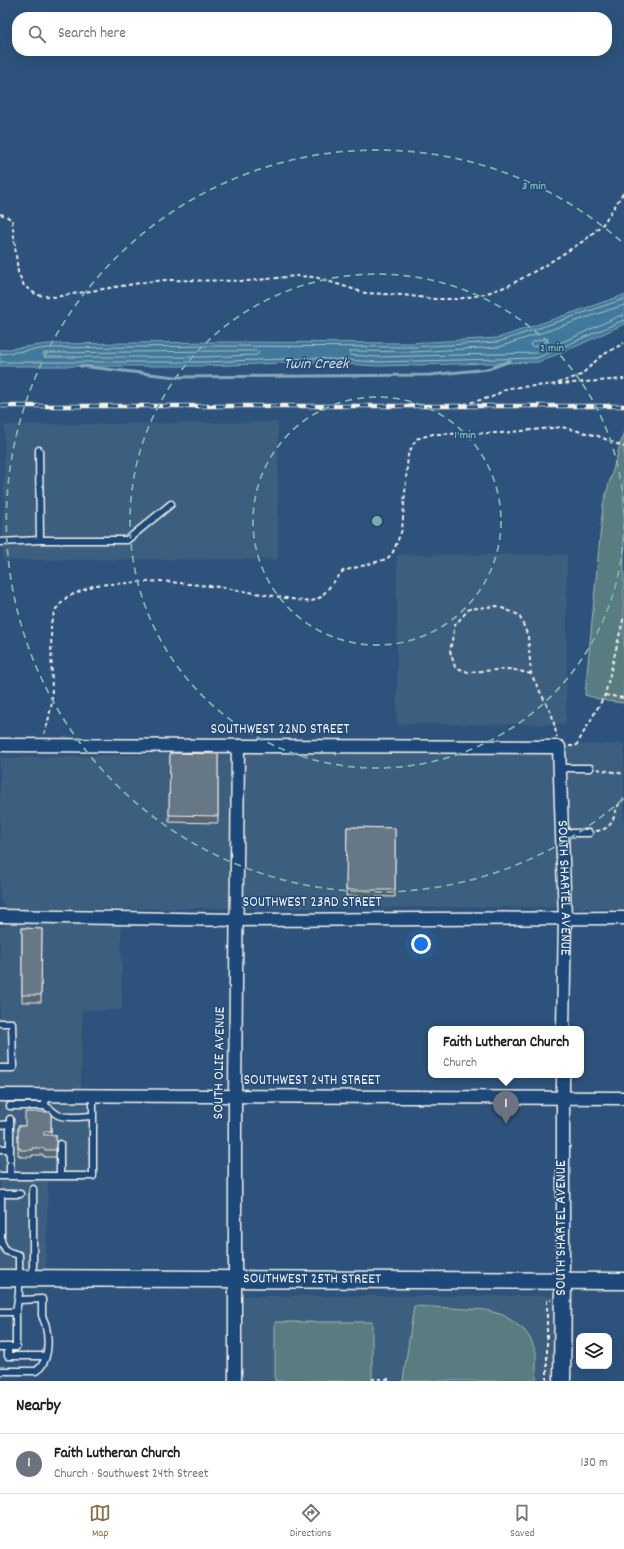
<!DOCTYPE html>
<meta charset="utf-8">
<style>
:root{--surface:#fff;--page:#f6f6f6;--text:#202124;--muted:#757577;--line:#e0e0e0;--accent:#847042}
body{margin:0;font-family:Dekko,sans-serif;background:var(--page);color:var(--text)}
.controls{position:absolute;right:12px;bottom:12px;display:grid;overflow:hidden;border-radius:8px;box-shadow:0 4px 16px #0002}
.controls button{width:36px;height:36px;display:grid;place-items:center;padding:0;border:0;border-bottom:1px solid var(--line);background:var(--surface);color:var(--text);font:20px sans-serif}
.you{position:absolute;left:421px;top:944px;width:14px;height:14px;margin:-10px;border:3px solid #fff;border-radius:50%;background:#1a73e8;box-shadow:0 0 0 6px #1a73e833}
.badge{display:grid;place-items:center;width:26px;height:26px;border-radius:50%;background:var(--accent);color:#fff;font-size:13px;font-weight:700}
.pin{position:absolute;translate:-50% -33px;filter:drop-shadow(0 1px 2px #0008)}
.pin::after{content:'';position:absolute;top:21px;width:14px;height:12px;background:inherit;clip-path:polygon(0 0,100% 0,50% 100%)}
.popup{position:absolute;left:428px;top:1026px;width:156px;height:52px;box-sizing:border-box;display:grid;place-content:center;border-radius:8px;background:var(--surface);filter:drop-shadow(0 1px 3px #0005);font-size:13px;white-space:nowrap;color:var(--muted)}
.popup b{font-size:15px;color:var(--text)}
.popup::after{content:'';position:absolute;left:50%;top:100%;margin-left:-8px;border:8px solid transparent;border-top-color:var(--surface)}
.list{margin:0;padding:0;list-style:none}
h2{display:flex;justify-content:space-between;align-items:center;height:52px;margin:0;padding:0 16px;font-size:17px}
h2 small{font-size:13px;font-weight:400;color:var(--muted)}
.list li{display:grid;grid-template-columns:26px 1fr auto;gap:12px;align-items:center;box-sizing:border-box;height:60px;padding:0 16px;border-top:1px solid var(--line)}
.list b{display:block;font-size:15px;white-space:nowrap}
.list p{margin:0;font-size:13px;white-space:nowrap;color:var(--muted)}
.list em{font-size:13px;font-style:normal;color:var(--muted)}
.icon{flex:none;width:22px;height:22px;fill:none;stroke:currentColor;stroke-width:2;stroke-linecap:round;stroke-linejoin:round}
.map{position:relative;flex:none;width:624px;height:1381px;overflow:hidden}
.search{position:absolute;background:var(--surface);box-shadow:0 4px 16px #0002;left:12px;right:12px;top:12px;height:44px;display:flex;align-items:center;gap:10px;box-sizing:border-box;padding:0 14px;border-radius:16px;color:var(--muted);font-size:15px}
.sheet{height:112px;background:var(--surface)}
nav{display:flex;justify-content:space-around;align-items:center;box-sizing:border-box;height:56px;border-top:1px solid var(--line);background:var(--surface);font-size:11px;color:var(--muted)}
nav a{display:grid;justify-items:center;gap:2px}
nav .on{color:var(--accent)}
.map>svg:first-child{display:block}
.built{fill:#3e5e7f}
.green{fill:#597b80;stroke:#a6b6b4}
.water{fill:#41799b;stroke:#89a9ba}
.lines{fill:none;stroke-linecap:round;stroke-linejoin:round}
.shore{stroke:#acc1c9;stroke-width:1}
.stream{stroke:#89a9ba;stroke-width:3}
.service-casing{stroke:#f4f1e8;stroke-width:9}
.minor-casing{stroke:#f4f1e8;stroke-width:15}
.tertiary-casing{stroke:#f4f1e8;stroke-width:19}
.path{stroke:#f4f1e8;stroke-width:2;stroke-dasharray:4 3;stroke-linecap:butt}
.service{stroke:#1f4a7a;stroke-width:6}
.minor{stroke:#1f4a7a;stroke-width:12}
.tertiary{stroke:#1f4a7a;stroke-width:16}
.rail-casing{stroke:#f4f1e8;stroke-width:4.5}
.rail{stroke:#1f4a7a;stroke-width:3;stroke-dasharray:9;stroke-linecap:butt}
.wall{fill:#586673;stroke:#f4f1e8}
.building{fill:#667786;stroke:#f4f1e8}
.ring{fill:none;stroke:#76ada5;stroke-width:2;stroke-dasharray:7 5}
.labels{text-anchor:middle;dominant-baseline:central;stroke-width:3;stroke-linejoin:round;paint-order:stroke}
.street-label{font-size:15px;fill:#f4f1e8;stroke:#1f4a7a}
.water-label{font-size:16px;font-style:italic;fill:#d9dfdc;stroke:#1f4a7a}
.centre{fill:#76ada5;stroke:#1f4a7a;stroke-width:2}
.ring-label{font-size:12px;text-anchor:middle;font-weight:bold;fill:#76ada5;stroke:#1f4a7a;stroke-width:3;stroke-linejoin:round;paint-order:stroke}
</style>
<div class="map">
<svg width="624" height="1381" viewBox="0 0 624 1381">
<rect width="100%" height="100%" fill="#2d537c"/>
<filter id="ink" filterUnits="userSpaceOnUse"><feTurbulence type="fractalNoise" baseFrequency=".025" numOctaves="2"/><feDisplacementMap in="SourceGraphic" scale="8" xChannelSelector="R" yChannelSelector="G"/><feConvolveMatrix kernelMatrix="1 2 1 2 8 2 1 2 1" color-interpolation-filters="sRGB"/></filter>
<g filter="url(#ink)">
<path class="built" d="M278,422V559L3,560L5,425Z
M397,555H567L566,724H397Z
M624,744V909L546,907L7,909L0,900V758Z
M12,923L121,924L122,1010H82L81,1089H7L0,1087V928Z
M0,1101H95V1181L48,1182L46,1270H9L2,1268L0,1265Z
M244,1296H573L572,1381H243Z"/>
<path class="green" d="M624,431V703L607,701L585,695L603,505Z
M414,1306L486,1310L503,1315L514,1322L525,1331L531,1340L536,1352V1381H403Z
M275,1322H372V1381H275Z"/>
<path class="water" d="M624,295V324L577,346L538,362L377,366L314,362L203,366H0V350L48,344L217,342L412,343L498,338Z"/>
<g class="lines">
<path class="shore" d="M624,305L499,347L413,352L351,351L349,354L350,355L377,357L536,353L574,337L619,316L624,315
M546,338L548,339L547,341L534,347L530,345L531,343Z
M217,351H257L259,353L257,355L202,357H45L43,355L44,353H49Z
M0,354L48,348L217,346L413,347L498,342L624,299
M0,362H202L314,358L377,362L537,358L624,320"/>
<path class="stream" d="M80,366L176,377L430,375L488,369L510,361"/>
<defs>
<path id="service" d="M40,540H127L171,504
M0,542L40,540L39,450
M560,768H590
M562,833H589
M0,1023H12L13,1068H0
M46,1095L45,1106C51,1109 54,1113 58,1115C66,1119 85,1116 93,1116
M10,1106H45
M0,1125L10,1124
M60,1144V1176
M0,1149H10
M10,1159V1119
M10,1165V1176
M0,1176H93V1095
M0,1194H1V1241L6,1251L19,1255V1293L16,1312
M1,1194H20
M33,1277V1189
M0,1312H16V1347H0
M8,1347V1356H46
M0,1371H36C49,1363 49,1341 46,1327C46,1323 43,1320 42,1315C42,1310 42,1305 42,1299L19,1300"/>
<g id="minor">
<path id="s1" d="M0,745L559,747L565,918L563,1029"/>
<path d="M0,916L237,920L624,918"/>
<path d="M0,1095L624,1098"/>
<path d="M563,1281V1075"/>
<path d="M235,1381V1096L238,746"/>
</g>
<g id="tertiary">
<path id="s2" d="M0,1278L624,1281"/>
<path d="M562,1381L563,1281"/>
</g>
</defs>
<use href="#service" class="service-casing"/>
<use href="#minor" class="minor-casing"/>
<use href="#tertiary" class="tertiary-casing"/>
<path class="path" d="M0,214L6,216L12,220L18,272L24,286L37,295L54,297L146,282L166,280L248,281L296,276L315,277L365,293L403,295L434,299H457L481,295L508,286L544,266L585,240L603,224L624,192
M558,383L581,375L601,356L624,343
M457,406L492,397L508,388L624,379
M531,674L511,669L468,672L455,667L450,651L455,625L469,609L497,606L519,615L528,636L531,674L552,715L557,737
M605,695L624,698
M44,734L48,722L52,702L51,623L55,610L67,597L95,585L160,581L219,587L310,602L321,597L343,571L387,559L393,552L402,530L408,455L416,439L433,434L501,433L562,427L598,436L624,447
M569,746H576L605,695L624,616
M597,769L624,774
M596,831C620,828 610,809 624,799
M373,1381V1379H390V1381
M547,1381V1300H551"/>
<use href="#service" class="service"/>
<use href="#minor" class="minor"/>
<use href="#tertiary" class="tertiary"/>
<defs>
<path id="rail" d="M0,406H624"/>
</defs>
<use href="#rail" class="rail-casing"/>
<use href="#rail" class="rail"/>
</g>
<path class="wall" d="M170,753L218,754V823L169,822Z
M347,827L395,828V897L346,896Z
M22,928L42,929L41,1002H22Z
M51,1112V1135H56V1157H44V1155H32V1157H20V1155H18V1126H25Z"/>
<path class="building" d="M170,753L218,754V816L169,815Z
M347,827L395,828V890H346Z
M22,928L42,929L41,995H22Z
M25,1112H51V1131H44V1135H56V1150H44V1148H32V1150H20V1148H18V1126H25Z"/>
</g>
<g class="ring">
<circle cx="377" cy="521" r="124"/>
<path d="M624 523A247 247 0 1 1 624 519"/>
<path d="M623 799A371 371 0 1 1 623 243"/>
</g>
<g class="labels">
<g class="street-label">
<text x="280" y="730">SOUTHWEST 22ND STREET</text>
<text stroke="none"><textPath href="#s1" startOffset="700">SOUTH SHARTEL AVENUE</textPath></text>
<text x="312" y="903">SOUTHWEST 23RD STREET</text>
<text transform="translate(220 1063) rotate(-89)">SOUTH OLIE AVENUE</text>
<text x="312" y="1081">SOUTHWEST 24TH STREET</text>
<text transform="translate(562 1228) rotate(-90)">SOUTH SHARTEL AVENUE</text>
<text stroke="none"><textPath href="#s2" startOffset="312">SOUTHWEST 25TH STREET</textPath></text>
</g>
<g class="water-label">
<text x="316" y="364">Twin Creek</text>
</g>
</g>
<circle cx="377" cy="521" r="6" class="centre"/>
<g class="ring-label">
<text x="534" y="189">3 min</text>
<text x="552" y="351">2 min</text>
<text x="465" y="438">1 min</text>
</g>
</svg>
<div class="controls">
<button><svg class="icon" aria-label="layers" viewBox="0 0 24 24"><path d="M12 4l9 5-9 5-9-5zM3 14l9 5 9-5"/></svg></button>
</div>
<div class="you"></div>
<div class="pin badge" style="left:506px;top:1124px;background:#6b7280">1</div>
<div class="popup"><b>Faith Lutheran Church</b>Church</div>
<div class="search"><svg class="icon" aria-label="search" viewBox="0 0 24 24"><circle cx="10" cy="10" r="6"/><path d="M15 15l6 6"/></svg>Search here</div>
</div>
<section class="sheet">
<h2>Nearby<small></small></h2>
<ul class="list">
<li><span class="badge" style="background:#6b7280">1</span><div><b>Faith Lutheran Church</b><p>Church · Southwest 24th Street</p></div><em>130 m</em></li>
</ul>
</section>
<nav>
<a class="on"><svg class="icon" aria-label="map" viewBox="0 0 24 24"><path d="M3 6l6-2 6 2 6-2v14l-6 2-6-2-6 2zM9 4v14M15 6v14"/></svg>Map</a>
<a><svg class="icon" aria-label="directions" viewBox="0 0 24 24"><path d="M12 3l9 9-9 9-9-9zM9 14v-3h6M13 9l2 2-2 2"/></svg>Directions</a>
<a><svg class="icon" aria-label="saved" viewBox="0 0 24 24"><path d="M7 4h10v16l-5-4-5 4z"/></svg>Saved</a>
</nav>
